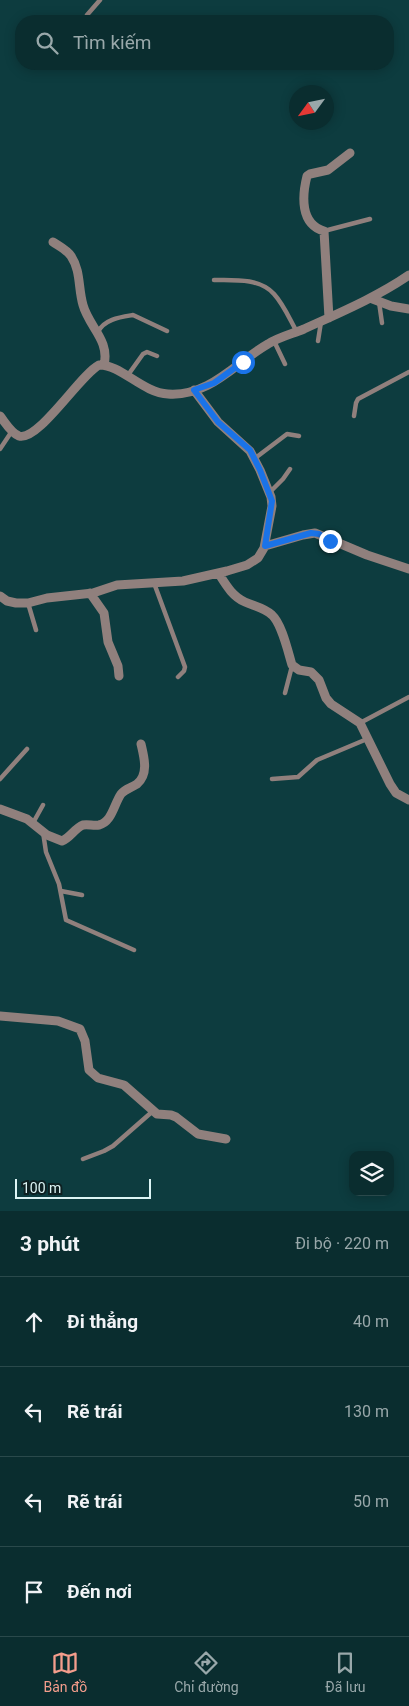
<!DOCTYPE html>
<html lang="vi">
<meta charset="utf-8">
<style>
:root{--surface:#0a2d2f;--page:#133537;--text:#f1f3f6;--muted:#99a8aa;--line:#2a494b;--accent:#f49d8c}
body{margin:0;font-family:Roboto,sans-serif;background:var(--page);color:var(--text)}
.controls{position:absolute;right:15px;bottom:15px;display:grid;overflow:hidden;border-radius:10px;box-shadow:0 2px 12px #0003}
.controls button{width:45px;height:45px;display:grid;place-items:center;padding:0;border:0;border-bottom:1px solid var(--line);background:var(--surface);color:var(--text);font:25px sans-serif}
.compass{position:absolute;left:289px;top:85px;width:45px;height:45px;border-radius:50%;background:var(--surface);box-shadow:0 2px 12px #0003;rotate:237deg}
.scale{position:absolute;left:15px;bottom:12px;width:136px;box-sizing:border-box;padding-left:5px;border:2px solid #dcf4f4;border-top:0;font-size:14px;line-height:18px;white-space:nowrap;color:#dcf4f4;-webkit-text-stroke:4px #0e2021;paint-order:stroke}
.stop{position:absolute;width:15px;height:15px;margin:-11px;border:4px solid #1a73e8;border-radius:50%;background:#fff}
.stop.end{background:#1a73e8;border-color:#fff;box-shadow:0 1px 5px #0008}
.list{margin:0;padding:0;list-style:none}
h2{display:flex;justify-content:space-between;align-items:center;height:65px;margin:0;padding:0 20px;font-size:21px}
h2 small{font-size:16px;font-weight:400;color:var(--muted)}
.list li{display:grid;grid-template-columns:32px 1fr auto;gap:15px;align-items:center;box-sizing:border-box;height:90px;padding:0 20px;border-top:1px solid var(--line)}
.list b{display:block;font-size:19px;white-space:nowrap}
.list em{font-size:16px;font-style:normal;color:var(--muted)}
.icon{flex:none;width:28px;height:28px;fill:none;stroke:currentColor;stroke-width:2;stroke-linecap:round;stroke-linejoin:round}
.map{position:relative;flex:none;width:409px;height:1211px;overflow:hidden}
.search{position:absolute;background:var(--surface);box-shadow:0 2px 12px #0003;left:15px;right:15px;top:15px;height:55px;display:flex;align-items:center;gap:12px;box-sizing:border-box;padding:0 18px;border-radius:20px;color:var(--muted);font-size:19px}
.sheet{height:425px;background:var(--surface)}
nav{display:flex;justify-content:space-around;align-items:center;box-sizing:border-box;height:70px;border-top:1px solid var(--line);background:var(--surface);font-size:14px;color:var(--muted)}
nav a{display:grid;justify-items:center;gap:2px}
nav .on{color:var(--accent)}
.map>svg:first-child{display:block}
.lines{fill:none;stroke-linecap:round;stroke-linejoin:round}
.service{stroke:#90807d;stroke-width:4.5}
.minor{stroke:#90807d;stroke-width:9}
.route{stroke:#1a73e8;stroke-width:6}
</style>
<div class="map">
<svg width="409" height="1211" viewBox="0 0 409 1211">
<rect width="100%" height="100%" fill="#0d3c3f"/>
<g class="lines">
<path class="service" d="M87,15L100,0
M324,231L370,219
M214,280C234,280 260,278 274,294C284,305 290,320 297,332
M379,302L382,323
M98,332C104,319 121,317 133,315L167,331
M274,341L285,364
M318,341L321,322
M128,375L143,354L147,352L157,356
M354,416L356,403L358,399L409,372
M0,449L12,431
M254,459L287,434L299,436
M269,493L283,479L290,469
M154,583L185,667L184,671L178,677
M28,603L36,630
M285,693L292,666
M360,723L409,697
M0,779L27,749
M272,779L298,777L317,760L367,739
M33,823L43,805
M43,832L46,852L59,884L66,920L134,950
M61,891L82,895
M83,1159L104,1151L113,1146L153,1111"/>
<path class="minor" d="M53,242C59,246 67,250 71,256C81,271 78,288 83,305C89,327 110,340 104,365
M370,298L391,306L409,309
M329,318L324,231C300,224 302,196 307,176L310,174L328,170L350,153
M0,416C5,422 11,433 19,436C38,442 80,375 99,365C120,364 143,393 168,394C210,397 236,362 268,344C279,337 292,334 304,329C339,313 377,297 409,275
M265,546L303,535L315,533L367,555L409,569
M219,574C226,585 232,596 245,602C254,606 265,608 272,615C282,624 288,652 292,665L299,670L311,672L319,680L326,698L331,704L360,723L390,784L396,793L409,800
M90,593L104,613L108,642L118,666L119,676
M0,596L7,601L16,603H28L47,598L93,593L117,585L183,581L227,571L247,565L258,558L264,548L272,506L271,497L260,470L250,451L218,422L194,390
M0,809L27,819L47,835L62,841C70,838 75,828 83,825C88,824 94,826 99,825C112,822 114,804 121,794C125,789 131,788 137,784C149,774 144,757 141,744
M0,1016L58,1021L80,1029L85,1041L89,1070L98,1078L124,1085L157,1114L171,1115L176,1117L198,1134L226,1139"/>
</g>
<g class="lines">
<path class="route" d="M243,362L214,383L194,390L218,422L250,450L260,470L272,501L265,546L311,533L319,534L330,541"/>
</g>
</svg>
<div class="controls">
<button><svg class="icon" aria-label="layers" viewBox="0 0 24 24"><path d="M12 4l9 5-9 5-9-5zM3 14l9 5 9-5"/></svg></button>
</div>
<svg class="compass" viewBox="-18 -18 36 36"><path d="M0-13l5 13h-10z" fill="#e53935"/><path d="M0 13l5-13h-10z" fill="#99a8aa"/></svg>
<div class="scale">100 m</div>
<div class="stop" style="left:243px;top:362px"></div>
<div class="stop end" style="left:330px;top:541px"></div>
<div class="search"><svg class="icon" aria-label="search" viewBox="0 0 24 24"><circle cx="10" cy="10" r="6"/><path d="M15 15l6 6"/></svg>Tìm kiếm</div>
</div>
<section class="sheet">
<h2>3 phút<small>Đi bộ · 220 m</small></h2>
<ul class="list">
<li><svg class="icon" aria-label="ahead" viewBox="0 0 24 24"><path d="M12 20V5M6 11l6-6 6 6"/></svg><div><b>Đi thẳng</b></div><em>40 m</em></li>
<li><svg class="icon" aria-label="left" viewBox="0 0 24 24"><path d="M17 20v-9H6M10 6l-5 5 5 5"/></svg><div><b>Rẽ trái</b></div><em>130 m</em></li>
<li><svg class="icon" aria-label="left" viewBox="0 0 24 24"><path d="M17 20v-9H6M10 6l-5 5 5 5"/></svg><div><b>Rẽ trái</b></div><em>50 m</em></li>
<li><svg class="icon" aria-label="arrive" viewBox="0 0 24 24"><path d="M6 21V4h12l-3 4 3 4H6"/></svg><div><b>Đến nơi</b></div></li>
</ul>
</section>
<nav>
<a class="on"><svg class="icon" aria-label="map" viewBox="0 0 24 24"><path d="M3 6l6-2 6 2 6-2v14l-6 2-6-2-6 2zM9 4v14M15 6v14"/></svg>Bản đồ</a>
<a><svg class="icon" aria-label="directions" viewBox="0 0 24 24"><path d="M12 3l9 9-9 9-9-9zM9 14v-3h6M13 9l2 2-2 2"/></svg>Chỉ đường</a>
<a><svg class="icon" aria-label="saved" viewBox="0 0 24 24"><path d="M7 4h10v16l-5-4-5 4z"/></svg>Đã lưu</a>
</nav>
